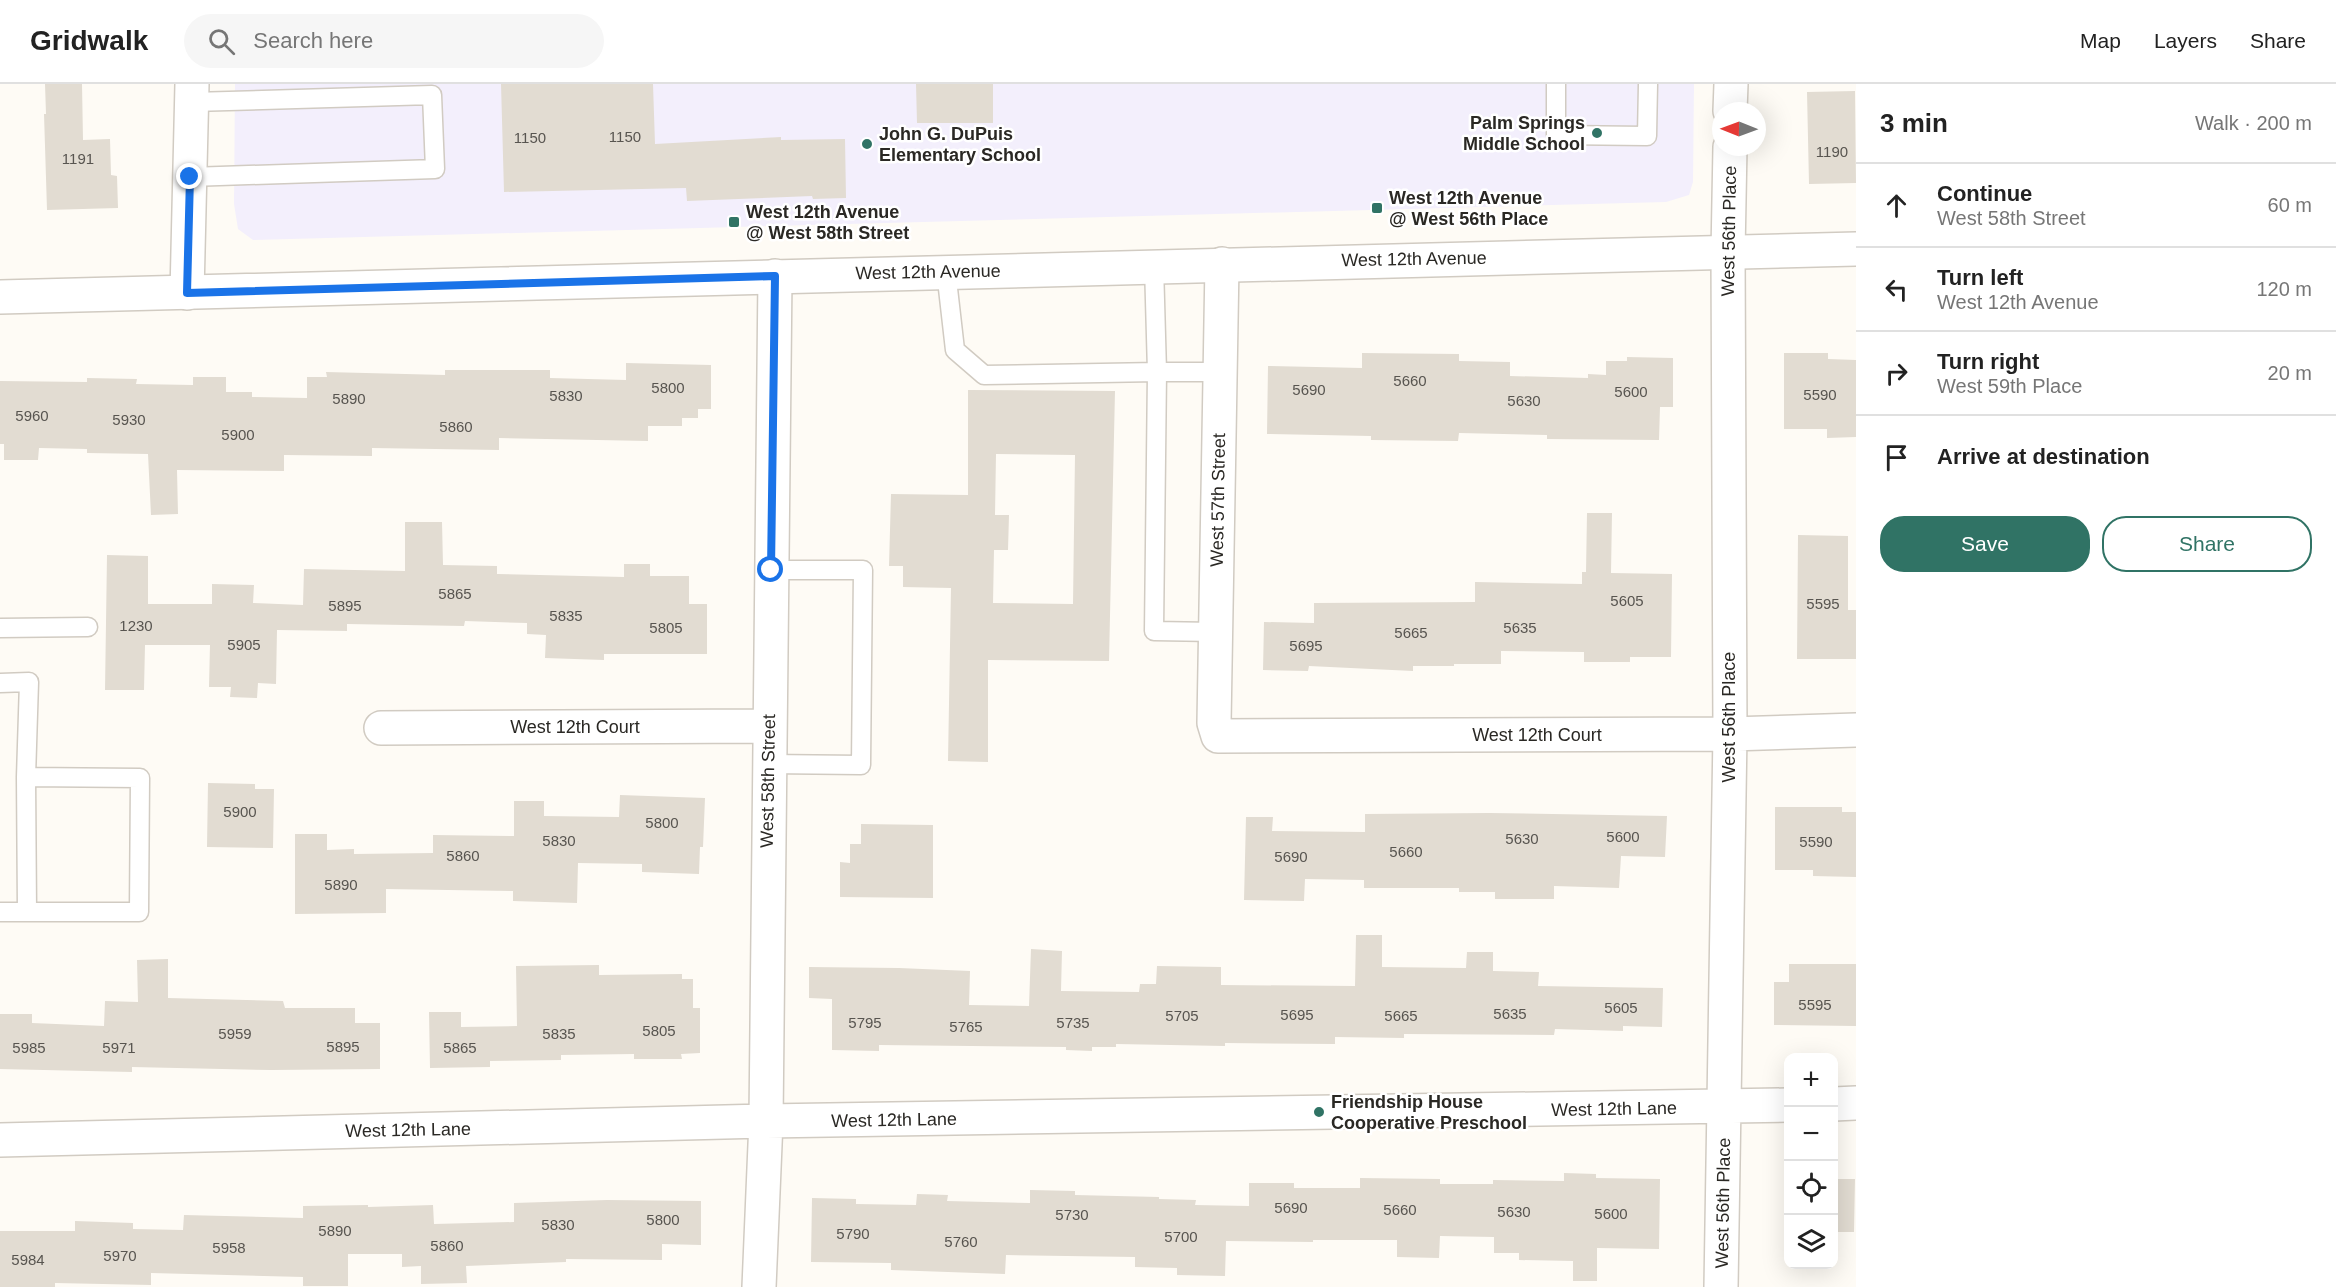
<!DOCTYPE html>
<meta charset="utf-8">
<style>
:root{--surface:#fff;--page:#f6f6f6;--text:#222;--muted:#767676;--line:#e0e0e0;--accent:#307365}
body{margin:0;font-family:Helvetica,sans-serif;background:var(--page);color:var(--text)}
.controls{position:absolute;right:18px;bottom:18px;display:grid;overflow:hidden;border-radius:12px;box-shadow:0 6px 24px #0002}
.controls button{width:54px;height:54px;display:grid;place-items:center;padding:0;border:0;border-bottom:2px solid var(--line);background:var(--surface);color:var(--text);font:30px sans-serif}
.compass{position:absolute;left:1712px;top:18px;width:54px;height:54px;border-radius:50%;background:var(--surface);box-shadow:0 6px 24px #0002;rotate:271deg}
.stop{position:absolute;width:18px;height:18px;margin:-14px;border:4px solid #1a73e8;border-radius:50%;background:#fff}
.stop.end{background:#1a73e8;border-color:#fff;box-shadow:0 2px 6px #0008}
.list{margin:0;padding:0;list-style:none}
h2{display:flex;justify-content:space-between;align-items:center;height:78px;margin:0;padding:0 24px;font-size:26px}
h2 small{font-size:20px;font-weight:400;color:var(--muted)}
.list li{display:grid;grid-template-columns:39px 1fr auto;gap:18px;align-items:center;box-sizing:border-box;height:84px;padding:0 24px;border-top:2px solid var(--line)}
.list b{display:block;font-size:22px;white-space:nowrap}
.list p{margin:0;font-size:20px;white-space:nowrap;color:var(--muted)}
.list em{font-size:20px;font-style:normal;color:var(--muted)}
.actions{display:flex;gap:12px;padding:18px 24px}
.actions a{flex:1;padding:14px 0;border:2px solid var(--accent);border-radius:24px;text-align:center;font-size:21px;color:var(--accent)}
.actions .main{background:var(--accent);color:#fff}
.icon{flex:none;width:33px;height:33px;fill:none;stroke:currentColor;stroke-width:2;stroke-linecap:round;stroke-linejoin:round}
.map{position:relative;flex:none;width:1856px;height:1203px;overflow:hidden}
header{display:flex;align-items:center;gap:36px;box-sizing:border-box;height:84px;padding:0 30px;background:var(--surface);border-bottom:2px solid var(--line)}
header strong{font-size:28px}
nav{display:flex;gap:33px;margin-inline-start:auto;font-size:21px}
.search{width:420px;height:54px;background:var(--page);display:flex;align-items:center;gap:15px;box-sizing:border-box;padding:0 21px;border-radius:33px;color:var(--muted);font-size:22px}
main{display:flex}
aside{flex:1;background:var(--surface)}
.map>svg:first-child{display:block}
.education{fill:#f3effc}
.building{fill:#e2dcd2;fill-rule:evenodd}
.lines{fill:none;stroke-linecap:round;stroke-linejoin:round}
.service-casing{stroke:#d1cbc2;stroke-width:21}
.minor-casing{stroke:#d1cbc2;stroke-width:36}
.tertiary-casing{stroke:#d1cbc2;stroke-width:36}
.secondary-casing{stroke:#d1cbc2;stroke-width:36}
.service{stroke:#fff;stroke-width:18}
.minor{stroke:#fff;stroke-width:33}
.tertiary{stroke:#fff;stroke-width:33}
.secondary{stroke:#fff;stroke-width:33}
.route{stroke:#1a73e8;stroke-width:8}
.poi-dot{fill:#307365;stroke:#fff;stroke-width:2}
.labels{text-anchor:middle;dominant-baseline:central;stroke-width:5;stroke-linejoin:round;paint-order:stroke}
.number-label{font-size:15px;fill:#585550}
.poi-label{font-size:18px;font-weight:bold;fill:#2a2824;stroke:#fff;text-anchor:start}
.street-label{font-size:18px;fill:#2a2824;stroke:#fff}
</style>
<header>
<strong>Gridwalk</strong>
<div class="search"><svg class="icon" aria-label="search" viewBox="0 0 24 24"><circle cx="10" cy="10" r="6"/><path d="M15 15l6 6"/></svg>Search here</div>
<nav><a>Map</a><a>Layers</a><a>Share</a></nav>
</header>
<main>
<div class="map">
<svg width="1856" height="1203" viewBox="0 0 1856 1203">
<rect width="100%" height="100%" fill="#fefbf5"/>
<path class="education" d="M235,0H1694L1693,98L1689,111L1666,118L253,156L238,145L234,120Z"/>
<path class="building" d="M45,0H82L83,56L110,55L111,91L117,92L118,124L47,126L44,30H46Z
M501,0H653L655,60L781,53V56L845,55L846,114L813,115L812,112L687,117L686,104L504,108Z
M916,0H993V39H917Z
M1855,7L1856,99L1809,100L1807,8Z
M1362,269L1459,270V277L1510,278V292L1588,294V290L1606,291V277H1627V273L1673,274V323H1660L1659,356L1547,355V351L1459,349L1458,357L1371,356V352L1267,350L1268,282L1362,284Z
M1784,269H1828V275L1856,276V353L1827,354V345H1784Z
M626,279L711,281V325H698V334H682V342H648V357L499,354V366L372,364V372L284,371V387L177,386L178,430L151,431L148,370L87,369V365L39,364L38,376H4V360H0V297L87,298V294L137,295L136,300L193,301V293H226V308H252V313L307,314V293H327L326,288L445,291V286H550V294L626,296Z
M968,306L1115,307L1109,577L988,576V678L948,677L951,504L903,503V482H889L891,410L968,411ZM996,370L1075,371L1073,520L993,519L994,466H1008L1009,431H995Z
M1587,429H1612L1611,489L1672,490L1671,573H1630V578H1584V568L1501,567V580H1454V582H1413V587L1309,582L1308,587L1263,586L1264,538L1314,539V519L1475,518V498L1582,500V488H1586Z
M405,438H442L443,481L497,482V490L624,493V480H650V492H689V520H707V570H604V576L545,574L546,551L527,550V539L465,537L464,542L347,540V547L277,546L276,600L258,599L257,614L230,613L231,603H209L210,561H145L144,606H105L107,471L148,472V520H212V500L254,501L253,519L303,521L304,485L405,487Z
M1798,451L1848,452V526H1856V575H1797Z
M208,699L255,700V705H274L273,764L207,763Z
M620,711L705,714L703,763H700L699,790L642,788V780L578,779L577,819L513,817V807L386,805V829L295,830V750H327V766L354,765V770L433,769V751L514,752V717H544V732L619,733Z
M1775,723H1842V728H1856V793L1813,792V786H1775Z
M1489,729L1667,732L1665,773L1621,772L1619,804L1554,802V815H1495V808H1459V804H1364V796L1305,795L1304,817L1244,816L1246,733H1273L1272,747L1365,748V730Z
M861,740L933,741V814L840,813V778L850,779V760H861Z
M1356,851H1382V883L1466,884L1467,868H1493V887L1539,888L1538,902L1663,904L1662,943L1623,942V947L1555,945L1554,951L1404,950V954L1335,953V960L1225,959V962L1116,960V963H1092V967L1066,966V963L879,961V967L832,966V915L809,914V883L899,884L970,887L969,921L1029,922L1031,865L1062,867L1061,907L1139,908L1140,900H1156L1157,882L1221,883V901L1355,902Z
M168,875V914L283,917L285,924H355V939H380V985L271,986L132,983V988L0,985V930H32V939L104,942L105,917L138,918L137,876Z
M1789,880H1856V942L1774,941V898H1789Z
M599,881V891L682,890V895H693V924H700V969L681,970L682,975H634V970L561,971V976L490,977V983L430,984L429,928H461V943L517,942L516,882Z
M1564,1089L1596,1090V1094L1660,1095L1659,1165L1597,1164V1197H1573V1177L1519,1176V1169H1494V1153L1440,1152L1439,1174L1397,1173V1156H1313V1158L1226,1157L1225,1192L1177,1191V1184L1135,1183V1173L1006,1171L1005,1190L891,1186V1179L811,1178L812,1114L856,1115V1120L916,1121L917,1110L948,1111L947,1117L1030,1119V1106L1075,1107V1111L1159,1113V1115L1196,1116L1195,1121L1249,1122V1099H1294V1104H1360V1094L1440,1095V1100H1493V1096L1564,1097Z
M1833,1095H1855L1854,1148H1833Z
M607,1116L701,1117V1161L662,1160V1176L566,1175V1178L466,1182L467,1199L421,1200V1182L402,1183V1170H348V1202H303V1193L151,1189V1201L55,1199V1203H0V1147H75V1137L133,1139V1145L183,1146L184,1131L303,1134V1122L368,1121V1123L433,1121L434,1140L514,1138V1119Z"/>
<g class="lines">
<defs>
<path id="service" d="M1556,0V51L1647,52L1648,0
M190,93L435,85L432,11L192,18
M946,187L955,266L984,291L1157,288L1154,181
M0,544L88,543
M1216,548L1154,547L1157,288H1220
M0,599L29,598L26,693L140,694L139,828H0
M768,680L861,681L863,486H771
M26,693L27,828"/>
<path id="minor" d="M1222,180L1214,639L1218,652L1730,650L1856,646
M187,209L192,0
M381,644L769,642
M1834,1020L1856,1019
M0,1056L766,1037L1788,1021
M759,1203L766,1037L775,192
M1721,1203L1730,650L1728,168"/>
<path id="tertiary" d="M1730,27L1731,0
M1728,168L1730,63"/>
<path id="secondary" d="M0,213L1856,165"/>
</defs>
<use href="#service" class="service-casing"/>
<use href="#minor" class="minor-casing"/>
<use href="#tertiary" class="tertiary-casing"/>
<use href="#secondary" class="secondary-casing"/>
<use href="#service" class="service"/>
<use href="#minor" class="minor"/>
<use href="#tertiary" class="tertiary"/>
<use href="#secondary" class="secondary"/>
</g>
<g class="lines">
<path class="route" d="M190,93L187,209L775,192L771,486"/>
</g>
<g class="poi-dot">
<circle cx="1597" cy="49" r="6"/>
<circle cx="867" cy="60" r="6"/>
<rect x="1371" y="118" width="12" height="12" rx="3"/>
<rect x="728" y="132" width="12" height="12" rx="3"/>
<circle cx="1319" cy="1028" r="6"/>
</g>
<g class="labels">
<g class="number-label">
<text x="625" y="52">1150</text>
<text x="530" y="53">1150</text>
<text x="1832" y="67">1190</text>
<text x="78" y="74">1191</text>
<text x="1410" y="296">5660</text>
<text x="668" y="303">5800</text>
<text x="1309" y="305">5690</text>
<text x="1631" y="307">5600</text>
<text x="1820" y="310">5590</text>
<text x="566" y="311">5830</text>
<text x="349" y="314">5890</text>
<text x="1524" y="316">5630</text>
<text x="32" y="331">5960</text>
<text x="129" y="335">5930</text>
<text x="456" y="342">5860</text>
<text x="238" y="350">5900</text>
<text x="455" y="509">5865</text>
<text x="1627" y="516">5605</text>
<text x="1823" y="519">5595</text>
<text x="345" y="521">5895</text>
<text x="566" y="531">5835</text>
<text x="136" y="541">1230</text>
<text x="666" y="543">5805</text>
<text x="1520" y="543">5635</text>
<text x="1411" y="548">5665</text>
<text x="244" y="560">5905</text>
<text x="1306" y="561">5695</text>
<text x="240" y="727">5900</text>
<text x="662" y="738">5800</text>
<text x="1623" y="752">5600</text>
<text x="1522" y="754">5630</text>
<text x="559" y="756">5830</text>
<text x="1816" y="757">5590</text>
<text x="1406" y="767">5660</text>
<text x="463" y="771">5860</text>
<text x="1291" y="772">5690</text>
<text x="341" y="800">5890</text>
<text x="1815" y="920">5595</text>
<text x="1621" y="923">5605</text>
<text x="1510" y="929">5635</text>
<text x="1297" y="930">5695</text>
<text x="1182" y="931">5705</text>
<text x="1401" y="931">5665</text>
<text x="865" y="938">5795</text>
<text x="1073" y="938">5735</text>
<text x="966" y="942">5765</text>
<text x="659" y="946">5805</text>
<text x="235" y="949">5959</text>
<text x="559" y="949">5835</text>
<text x="343" y="962">5895</text>
<text x="29" y="963">5985</text>
<text x="119" y="963">5971</text>
<text x="460" y="963">5865</text>
<text x="1291" y="1123">5690</text>
<text x="1400" y="1125">5660</text>
<text x="1514" y="1127">5630</text>
<text x="1611" y="1129">5600</text>
<text x="1072" y="1130">5730</text>
<text x="663" y="1135">5800</text>
<text x="558" y="1140">5830</text>
<text x="335" y="1146">5890</text>
<text x="853" y="1149">5790</text>
<text x="1181" y="1152">5700</text>
<text x="961" y="1157">5760</text>
<text x="447" y="1161">5860</text>
<text x="229" y="1163">5958</text>
<text x="120" y="1171">5970</text>
<text x="28" y="1175">5984</text>
</g>
<g class="poi-label">
<text x="1585" y="39" text-anchor="end">Palm Springs<tspan x="1585" dy="21">Middle School</tspan></text>
<text x="879" y="50">John G. DuPuis<tspan x="879" dy="21">Elementary School</tspan></text>
<text x="1389" y="114">West 12th Avenue<tspan x="1389" dy="21">@ West 56th Place</tspan></text>
<text x="746" y="128">West 12th Avenue<tspan x="746" dy="21">@ West 58th Street</tspan></text>
<text x="1331" y="1018">Friendship House<tspan x="1331" dy="21">Cooperative Preschool</tspan></text>
</g>
<g class="street-label">
<text transform="translate(1729 147) rotate(-89)">West 56th Place</text>
<text transform="translate(1414 175) rotate(-1)">West 12th Avenue</text>
<text transform="translate(928 188) rotate(-1)">West 12th Avenue</text>
<text transform="translate(1218 416) rotate(-89)">West 57th Street</text>
<text transform="translate(1729 633) rotate(-90)">West 56th Place</text>
<text x="575" y="643">West 12th Court</text>
<text x="1537" y="651">West 12th Court</text>
<text transform="translate(768 697) rotate(-89)">West 58th Street</text>
<text transform="translate(1614 1025) rotate(-1)">West 12th Lane</text>
<text transform="translate(894 1036) rotate(-1)">West 12th Lane</text>
<text transform="translate(408 1046) rotate(-1)">West 12th Lane</text>
<text transform="translate(1723 1119) rotate(-89)">West 56th Place</text>
</g>
</g>
</svg>
<div class="controls">
<button>+</button>
<button>−</button>
<button><svg class="icon" aria-label="locate" viewBox="0 0 24 24"><circle cx="12" cy="12" r="6"/><path d="M12 2v4M12 18v4M2 12h4M18 12h4"/></svg></button>
<button><svg class="icon" aria-label="layers" viewBox="0 0 24 24"><path d="M12 4l9 5-9 5-9-5zM3 14l9 5 9-5"/></svg></button>
</div>
<svg class="compass" viewBox="-18 -18 36 36"><path d="M0-13l5 13h-10z" fill="#e53935"/><path d="M0 13l5-13h-10z" fill="#767676"/></svg>
<div class="stop" style="left:771px;top:486px"></div>
<div class="stop end" style="left:190px;top:93px"></div>
</div>
<aside>
<h2>3 min<small>Walk · 200 m</small></h2>
<ul class="list">
<li><svg class="icon" aria-label="ahead" viewBox="0 0 24 24"><path d="M12 20V5M6 11l6-6 6 6"/></svg><div><b>Continue</b><p>West 58th Street</p></div><em>60 m</em></li>
<li><svg class="icon" aria-label="left" viewBox="0 0 24 24"><path d="M17 20v-9H6M10 6l-5 5 5 5"/></svg><div><b>Turn left</b><p>West 12th Avenue</p></div><em>120 m</em></li>
<li><svg class="icon" aria-label="right" viewBox="0 0 24 24"><path d="M7 20v-9h11M14 6l5 5-5 5"/></svg><div><b>Turn right</b><p>West 59th Place</p></div><em>20 m</em></li>
<li><svg class="icon" aria-label="arrive" viewBox="0 0 24 24"><path d="M6 21V4h12l-3 4 3 4H6"/></svg><div><b>Arrive at destination</b></div></li>
</ul>
<div class="actions"><a class="main">Save</a><a>Share</a></div>
</aside>
</main>
